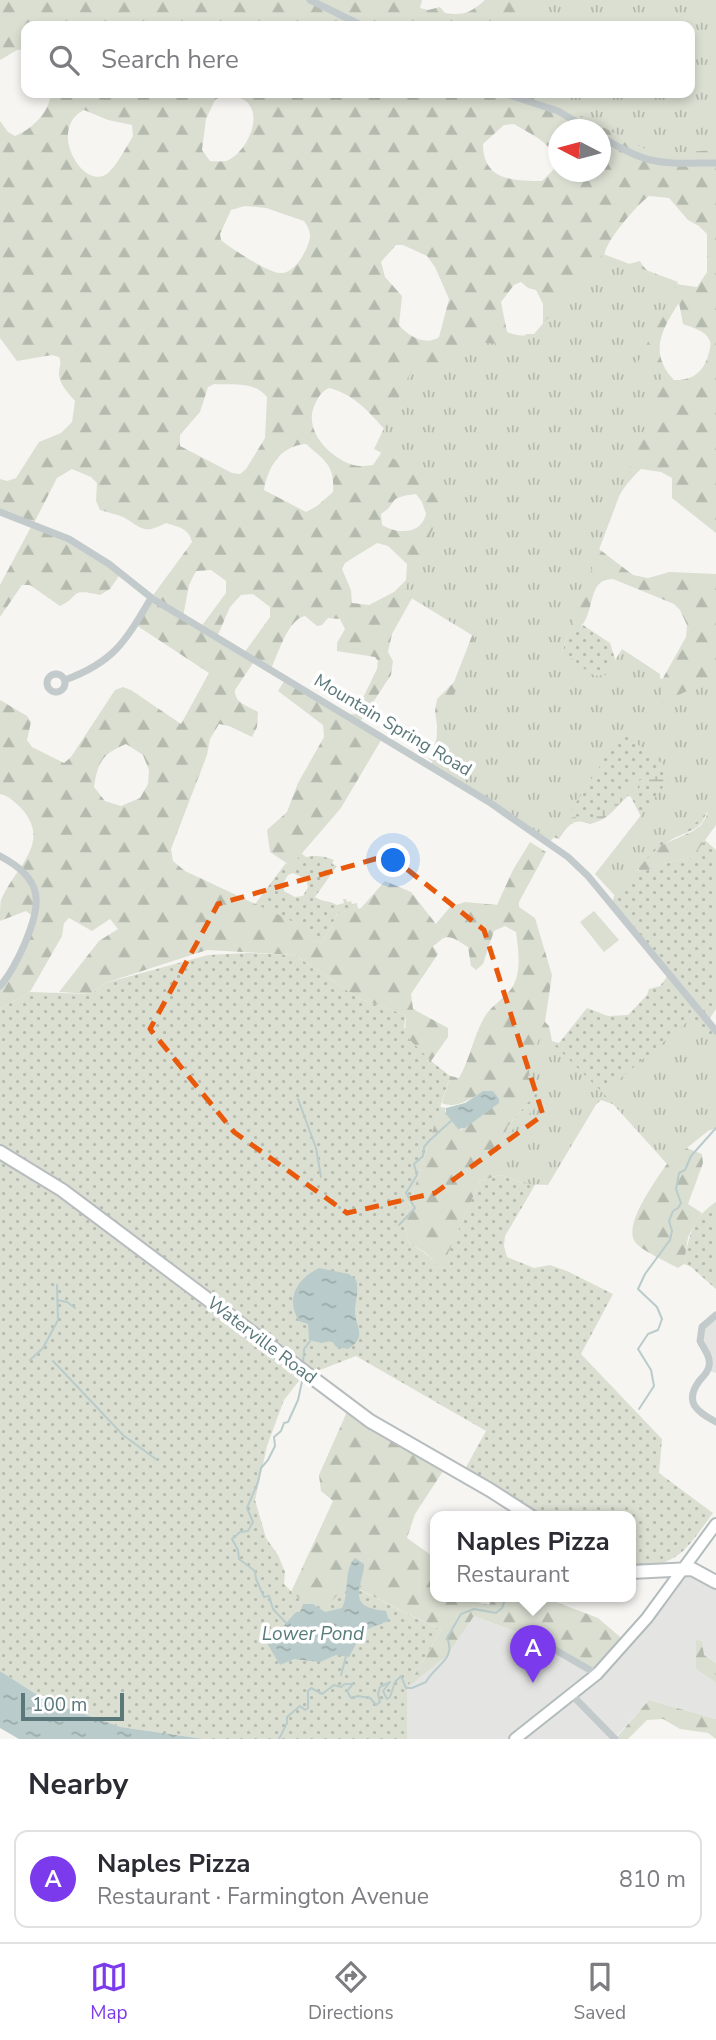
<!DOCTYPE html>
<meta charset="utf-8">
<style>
:root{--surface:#fff;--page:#f2f2f3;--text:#2b2b33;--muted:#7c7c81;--line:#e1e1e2;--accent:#7c3aed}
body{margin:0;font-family:"Nunito Sans",sans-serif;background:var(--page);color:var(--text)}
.compass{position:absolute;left:548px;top:119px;width:63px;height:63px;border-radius:50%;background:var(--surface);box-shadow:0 4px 10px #0003;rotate:276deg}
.scale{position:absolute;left:21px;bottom:18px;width:103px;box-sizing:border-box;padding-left:7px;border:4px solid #5a787a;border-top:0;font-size:19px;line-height:24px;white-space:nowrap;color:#5a787a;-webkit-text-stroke:5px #fff;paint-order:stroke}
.you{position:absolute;left:394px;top:861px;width:24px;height:24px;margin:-18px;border:5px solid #fff;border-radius:50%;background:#1a73e8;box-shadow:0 0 0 10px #1a73e833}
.badge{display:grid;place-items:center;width:46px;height:46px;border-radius:50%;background:var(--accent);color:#fff;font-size:23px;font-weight:700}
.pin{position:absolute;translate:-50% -58px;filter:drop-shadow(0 2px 4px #0008)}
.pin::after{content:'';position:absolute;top:37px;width:24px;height:21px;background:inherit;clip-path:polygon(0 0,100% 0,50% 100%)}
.popup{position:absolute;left:430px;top:1511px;width:206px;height:91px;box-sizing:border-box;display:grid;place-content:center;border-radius:14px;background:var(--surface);filter:drop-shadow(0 2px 5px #0005);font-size:23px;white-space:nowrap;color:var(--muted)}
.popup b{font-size:26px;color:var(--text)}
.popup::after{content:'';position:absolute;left:50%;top:100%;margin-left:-14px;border:14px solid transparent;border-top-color:var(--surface)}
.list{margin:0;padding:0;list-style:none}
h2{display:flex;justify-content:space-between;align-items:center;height:91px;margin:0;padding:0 28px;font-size:30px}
h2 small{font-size:23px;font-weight:400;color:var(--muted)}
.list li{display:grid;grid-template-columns:46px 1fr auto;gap:21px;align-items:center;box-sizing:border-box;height:98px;margin:0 14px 14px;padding:0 14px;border:2px solid var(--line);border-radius:14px}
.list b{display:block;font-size:26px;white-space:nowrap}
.list p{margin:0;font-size:23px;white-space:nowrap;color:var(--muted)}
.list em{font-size:23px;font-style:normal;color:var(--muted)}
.icon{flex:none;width:38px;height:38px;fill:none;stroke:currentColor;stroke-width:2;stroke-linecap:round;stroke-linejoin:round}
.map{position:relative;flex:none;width:716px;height:1739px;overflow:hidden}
.search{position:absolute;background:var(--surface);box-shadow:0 4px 10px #0003;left:21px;right:21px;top:21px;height:77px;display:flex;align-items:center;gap:18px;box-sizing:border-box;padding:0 24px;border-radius:14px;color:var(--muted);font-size:26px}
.sheet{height:203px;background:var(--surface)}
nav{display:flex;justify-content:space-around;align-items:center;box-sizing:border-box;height:98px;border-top:2px solid var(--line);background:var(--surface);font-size:19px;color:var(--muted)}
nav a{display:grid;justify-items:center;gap:4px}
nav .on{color:var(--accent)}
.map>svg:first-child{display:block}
.built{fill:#e4e5e3}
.grass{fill:url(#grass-dots);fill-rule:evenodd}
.forest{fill:url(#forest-firs);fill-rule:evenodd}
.wetland{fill:url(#wetland-marsh)}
.park{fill:url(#park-tufts)}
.garden{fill:#dbdfd2}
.water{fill:url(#water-ripples)}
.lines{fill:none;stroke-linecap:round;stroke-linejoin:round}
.stream{stroke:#b9cbca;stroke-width:2}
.primary-casing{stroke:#b3bcbd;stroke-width:14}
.trunk-casing{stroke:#b7bdbe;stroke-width:16}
.minor{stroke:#c3cacb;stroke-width:7}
.primary{stroke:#fff;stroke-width:10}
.trunk{stroke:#fff;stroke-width:12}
.marked{fill:none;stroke:#e8590c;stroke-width:5;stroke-dasharray:14 9;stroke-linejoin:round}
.labels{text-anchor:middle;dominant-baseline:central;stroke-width:7;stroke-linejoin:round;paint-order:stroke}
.street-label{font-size:18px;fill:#5a787a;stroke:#fff}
.water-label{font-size:19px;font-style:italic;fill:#587c79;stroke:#fff}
</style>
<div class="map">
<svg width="716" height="1739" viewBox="0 0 716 1739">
<defs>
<pattern id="grass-dots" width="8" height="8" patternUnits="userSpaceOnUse" patternTransform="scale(1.75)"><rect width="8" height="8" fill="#dbdfd2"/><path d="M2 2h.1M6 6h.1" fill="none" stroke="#b5baaf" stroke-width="1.8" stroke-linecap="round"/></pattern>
<pattern id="forest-firs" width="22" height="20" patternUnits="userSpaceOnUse" patternTransform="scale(1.75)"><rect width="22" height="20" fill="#dbdfd2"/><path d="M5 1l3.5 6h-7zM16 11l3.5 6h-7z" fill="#b5baaf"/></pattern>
<pattern id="wetland-marsh" width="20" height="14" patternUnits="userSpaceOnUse" patternTransform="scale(1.75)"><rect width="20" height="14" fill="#dbdfd2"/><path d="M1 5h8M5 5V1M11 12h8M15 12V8" fill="none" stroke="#b5baaf"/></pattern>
<pattern id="park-tufts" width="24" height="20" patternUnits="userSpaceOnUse" patternTransform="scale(1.75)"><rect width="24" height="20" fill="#dbdfd2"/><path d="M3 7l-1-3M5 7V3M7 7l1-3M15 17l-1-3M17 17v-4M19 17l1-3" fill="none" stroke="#b5baaf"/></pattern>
<pattern id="water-ripples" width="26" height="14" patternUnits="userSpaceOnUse" patternTransform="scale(1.75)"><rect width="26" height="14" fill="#b9cbca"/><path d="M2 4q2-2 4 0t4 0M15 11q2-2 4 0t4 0" fill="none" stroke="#99aaa9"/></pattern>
</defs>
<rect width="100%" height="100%" fill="#f6f5f2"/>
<path class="built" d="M716,1315V1373L708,1371L710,1364L702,1345V1327Z
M684,1569L716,1582V1663L704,1655L696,1669L716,1683V1719L649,1700L614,1739H407V1688L447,1656L474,1616L538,1640L597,1674Z"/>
<path class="grass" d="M583,625L610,643L617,665L708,806C703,834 687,829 668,842C658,849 648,859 638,867L642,819L631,797L628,796C615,808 608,819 590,824C573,816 567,827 559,839L553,838L612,734L620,739L562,654L567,635Z
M705,840L716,850V1009L708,1021L716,1031V1086L672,1126L601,1100L587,1112L502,1141L508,1126L540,1088L528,1077L532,1064L552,1041L559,1043L587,1008L608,1016L628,1015L647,995L649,989L660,986L669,974L612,906L614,896L638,869L640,872L673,861L692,858Z
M301,853L306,857C317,855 324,856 334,860L332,864L337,866L315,897C324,903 329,900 337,905L344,903L343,899H346L347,902L351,901L352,904L357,903L358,909L338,913L322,943L314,941L255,904L286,863L291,866ZM293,873L306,879L308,887L303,896L295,897L284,891V882L288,875Z
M248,953L295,955L358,998L406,1015L404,1027L431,1061L450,1076L404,1222L409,1243L425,1253L441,1268L480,1181L500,1175L523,1183L535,1185L505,1236L504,1246L507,1257L534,1268L550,1265L567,1271L613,1294L581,1354L662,1439L659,1473L713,1513C687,1548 679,1568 631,1566V1517H540L465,1469L486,1431L356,1356L302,1377L284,1400L267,1446L255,1500L266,1538L278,1555L285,1572L284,1584C311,1612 316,1599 347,1584L441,1630L407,1688V1739H204L121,1727L47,1701L0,1671V1009L30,992L92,994L105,983L208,955Z
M716,1202V1289L691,1267L684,1264C688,1239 693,1216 716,1202Z"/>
<path class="forest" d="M0,0H422L420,8L428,10L440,7L445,13C464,16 470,13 485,0H716V533L672,498V478L661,472L641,469C614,495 609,514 599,549L633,575L648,578L670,572L716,574V709L660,722L647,685L663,678L686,637L687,625L680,610L674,604L613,579C587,578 595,613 581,626C578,630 571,632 567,635L562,654L632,731L620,739L616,736L553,838L547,843L430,766L436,756L437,726L435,711L437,699L454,682L480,615L430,566L392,634L388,652L393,661L391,675L360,722L383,737L341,808L291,866L270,852L267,830L287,812L298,783L324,737L323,725L278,691L286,678L347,715L355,714L377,669L378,661L375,657L337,651V643L345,629L340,619L328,618L322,625L317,626L305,616C288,619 278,654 271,669L255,660L235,690C234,703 248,706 258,712L257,727L252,737L229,726L219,724L210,739L207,755L171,849L173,861L185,871L313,931L314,941L322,943L338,913L361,908L385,881L411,892L436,924L450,907L465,902L497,905L513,870L530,842L546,852L519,902V907L535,918L552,975L545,1022L549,1026L552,1041L532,1064L528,1077L540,1088L508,1126L502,1141L543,1176L535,1185L523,1183L500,1175L480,1181L441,1269L426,1253L409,1243L404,1222L440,1107L446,1108L445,1111L461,1130L486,1112L492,1091C473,1092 461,1111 442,1103L450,1076L459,1078C470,1059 473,1037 484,1018C491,1005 506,998 513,986C522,970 518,948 516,932L505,926L494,931L483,964L476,970L471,966L468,947C461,943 450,933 442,939C439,941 437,944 433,946L438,954L411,994L413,1009L448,1028V1037L431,1061L405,1035L406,1015L358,998L295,955L207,950L105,983L92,994L59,992L99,941L118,929L110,919L92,931L69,918L64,923L62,936L30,992L0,1009V984H3L35,918L26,911L0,921C0,915 0,905 1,900C15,867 52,844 22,809C16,803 8,795 0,794V700L27,716L31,722L27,740L32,747L64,763L71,757L115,690L123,687L131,690L181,724L209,673L136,625L151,598L192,542C189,528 178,527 166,523C142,535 143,528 123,517C116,514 107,512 100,510L96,501L97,483L91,477L72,469L57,478L33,525L69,539L121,573L110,589L100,595C67,588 82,596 60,606L30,585H22L0,617V585L32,525L0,512V479L7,481L16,478L39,442L61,433L72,422L75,401C69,394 59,384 59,374C59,366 62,365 59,357L52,355L17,361L0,338V121L8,132L15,136C32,129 49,113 51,93H690V26H26V49L17,50L0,60ZM226,93C234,96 246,98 250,106C261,122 244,155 226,161C221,162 215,161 210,161L202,150L206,119L215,100ZM84,110L108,120L132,125L133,136C126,147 118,164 108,173C84,193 46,129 84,110ZM514,124C533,136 553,142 557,166L542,181C512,181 483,180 483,144L504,125ZM558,130H600V172H558ZM649,196L669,198L688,220L699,226L707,234V272L697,287C676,284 651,282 640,261L622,266L604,258C603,243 637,205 649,196ZM245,206L266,208L304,221C307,225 310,230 310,236C309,249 294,275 280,273C267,272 232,249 221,240L220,234L231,210ZM396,245H403L427,256L435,267L449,299L439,337C426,346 409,337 399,325L402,296L385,277L381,262ZM521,282L528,288L536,290L543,304V330C531,337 520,337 507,332L501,302L514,285ZM679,303L683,324C693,328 705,330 710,341C711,344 710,349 709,352C705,371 693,381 674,380C648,353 662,329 679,303ZM214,384C233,385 254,381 267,397L265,438L246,469L240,474L232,473L180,446V435L200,412L208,387ZM329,388C354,394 370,413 386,431L387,444L373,465C365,466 358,467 350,464C327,455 303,429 315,404C319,396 321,392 329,388ZM306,444C325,461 335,465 333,492L317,506L306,512L264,490C268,467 280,446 306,444ZM416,494L422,502L426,514C421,535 397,534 382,525L381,514C400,502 384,498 416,494ZM377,543L388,546L407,564L406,580L394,592L369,605L352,603L351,590L342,569L345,563ZM211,570L226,581V593L200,628L183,617L189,585L196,571ZM253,594L270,607V617L244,653L217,637L230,607L241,595ZM126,744L143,755L149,770L148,784L140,798L121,806L105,801L94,787C98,762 102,754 126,744Z
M716,784V825L692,858L673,861L640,873L638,867L660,846L693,831L701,825L706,817Z
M684,1147L702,1154L703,1163L688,1204L702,1213L688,1237L684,1264L678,1268C667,1262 642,1251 635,1242C621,1222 666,1167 677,1149Z
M350,1405L447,1465L415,1514L407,1538L435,1558V1597H470L473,1601L489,1605L493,1597H543L598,1618L626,1642L597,1674L538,1640L474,1616L447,1656L407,1688L441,1630L348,1584L324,1609C312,1602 300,1601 291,1592L333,1501L321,1491L319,1475Z
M696,1640L702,1641L704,1655L716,1663V1683L696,1669Z
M649,1700L716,1719V1739L708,1733L680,1729L663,1719L647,1720L628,1739H615Z"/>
<path class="wetland" d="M648,775L674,779C661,783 646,784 635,790C616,801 617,817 590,824C576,817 568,824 561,836L557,837L555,832C568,816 573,815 593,817L600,811L611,807L624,791Z"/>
<path class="park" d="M525,0H716V150L655,154L537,93H690V26H525Z
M603,254L678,282L638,362L663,376L656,398L561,651L594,676L606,675L622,649L660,674L662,703L716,677V804L689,829L659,843L616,897L595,874L674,773L622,732L551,841L429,759L475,637L403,593L452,488L374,449L414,366L451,364L469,341L518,346L526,334H534Z
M692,1018L716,1047V1128L708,1131L667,1164L603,1093L548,1185L528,1184L479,1161L542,1102L529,1073L540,1035L543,1034L603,1093Z"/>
<path class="garden" d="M594,911L619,940L604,952L580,922Z"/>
<path class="water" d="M483,1091H493L499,1099V1103L465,1128L458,1129L446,1114V1108L465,1103Z
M319,1268L349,1274L356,1280C359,1290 356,1299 355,1309C354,1326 369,1336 348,1349L336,1347L332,1341L321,1343L309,1340L308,1324L299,1321C285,1298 297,1279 319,1268Z
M355,1558L364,1564V1568C358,1596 351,1607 386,1611L389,1621C356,1633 366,1628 349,1657L336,1655L320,1662L294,1659L280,1665L265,1640L266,1633L281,1629L295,1613L300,1612L303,1604H313L325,1612L342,1608C350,1593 343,1570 355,1558Z
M0,1671L47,1701L121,1727L204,1739H19L0,1728Z"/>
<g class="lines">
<path class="stream" d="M298,1099L316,1148L321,1177
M399,1225L415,1208L406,1193L417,1175L414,1164L423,1156L424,1147L430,1140L451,1121
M57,1300L67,1302L75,1308
M30,1360L43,1348L58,1320L57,1285
M53,1361L123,1435L157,1460
M303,1365L304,1349L310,1341
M639,1409L654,1386L651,1370L638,1349L648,1334L658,1330L662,1319L657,1307L638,1289L645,1274L670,1240L672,1231L669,1221L673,1211L678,1208L681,1203L676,1189L679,1173L685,1170L691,1156L716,1128
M287,1624L273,1609L269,1596L264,1597L256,1579L255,1571L239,1559L238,1550L232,1539L240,1532L248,1531L253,1522L247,1508L258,1482L261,1468L268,1460L275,1446L274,1437L281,1431L284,1423L288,1422L298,1400L303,1377
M341,1675L346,1656
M279,1739L287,1723V1717L300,1706L305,1710L308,1708V1691L311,1688L322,1694L334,1685L341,1687L345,1684H353L347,1691L351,1698L358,1696L370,1698L376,1705L380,1702L378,1694L380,1687L390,1682L383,1691L387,1699L390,1697L395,1682L401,1676L406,1688H412L426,1682C434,1666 457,1659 447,1638L461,1614L474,1609L496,1613L502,1608L506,1597"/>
<defs>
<path id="primary" d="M515,1739L597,1674L647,1618L716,1524"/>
<path id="trunk" d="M0,1152L62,1190L370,1421L490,1490L532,1517
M631,1572L692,1569L716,1582"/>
</defs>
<use href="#primary" class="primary-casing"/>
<use href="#trunk" class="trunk-casing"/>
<path class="minor" d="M310,0L363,26
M503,93L558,111L590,130
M600,136C650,167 661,163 716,163
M0,512L69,539L109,564L153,599L489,802L568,857L588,876L716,1031
M47 683a9 9 0 1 1 18 0a9 9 0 1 1-18 0Z
M65,680C114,662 125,642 151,598
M0,856C44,879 42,902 25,943C18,959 11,974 0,986
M716,1315L702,1327L700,1341C704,1349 711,1357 709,1366C708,1372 704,1376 700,1380C683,1402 697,1412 716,1422
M538,1640L597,1674
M572,1695L615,1739"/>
<use href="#primary" class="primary"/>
<use href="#trunk" class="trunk"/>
</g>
<path class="marked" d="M389,855L484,930L543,1115L435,1193L347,1213L234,1132L150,1029L218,904Z"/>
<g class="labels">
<g class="street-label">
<text transform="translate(393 725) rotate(31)">Mountain Spring Road</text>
<text transform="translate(262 1340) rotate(37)">Waterville Road</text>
</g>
<g class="water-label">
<text x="313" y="1634">Lower Pond</text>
</g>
</g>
</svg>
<svg class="compass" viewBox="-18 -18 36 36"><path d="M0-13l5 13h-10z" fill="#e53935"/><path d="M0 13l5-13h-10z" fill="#7c7c81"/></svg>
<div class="scale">100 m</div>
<div class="you"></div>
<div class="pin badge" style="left:533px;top:1683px">A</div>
<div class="popup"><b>Naples Pizza</b>Restaurant</div>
<div class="search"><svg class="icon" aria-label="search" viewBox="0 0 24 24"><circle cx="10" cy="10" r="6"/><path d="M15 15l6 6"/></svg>Search here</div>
</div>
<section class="sheet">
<h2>Nearby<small></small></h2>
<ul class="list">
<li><span class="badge">A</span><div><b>Naples Pizza</b><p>Restaurant · Farmington Avenue</p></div><em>810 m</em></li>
</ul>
</section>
<nav>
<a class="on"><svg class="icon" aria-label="map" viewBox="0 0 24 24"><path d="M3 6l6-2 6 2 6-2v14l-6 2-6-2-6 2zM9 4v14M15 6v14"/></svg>Map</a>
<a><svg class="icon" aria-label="directions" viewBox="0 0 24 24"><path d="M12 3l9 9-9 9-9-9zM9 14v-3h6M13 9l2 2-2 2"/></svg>Directions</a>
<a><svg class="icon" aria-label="saved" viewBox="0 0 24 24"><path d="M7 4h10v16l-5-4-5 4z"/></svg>Saved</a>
</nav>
